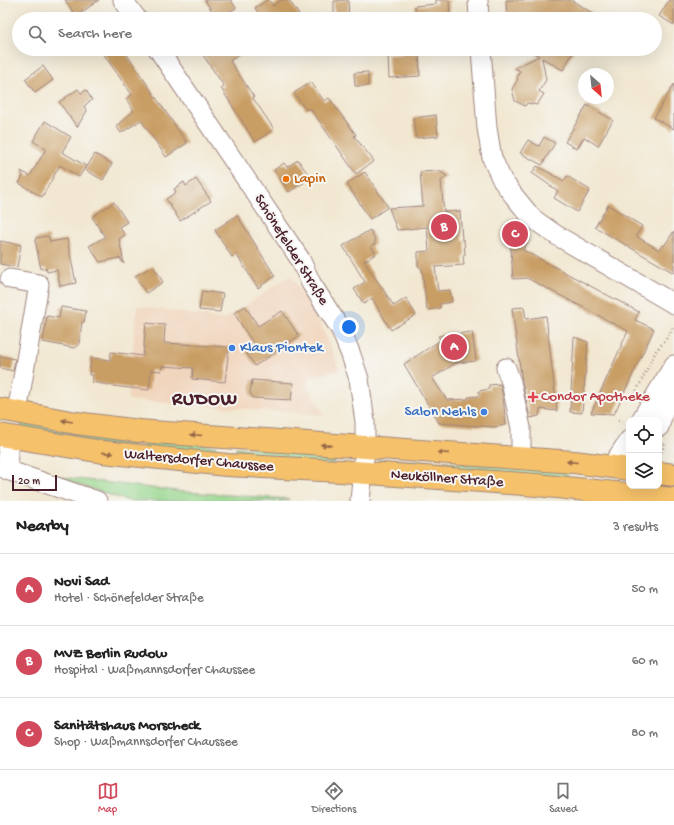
<!DOCTYPE html>
<meta charset="utf-8">
<style>
:root{--surface:#fff;--page:#f6f6f6;--text:#222;--muted:#767676;--line:#e0e0e0;--accent:#d1495b}
body{margin:0;font-family:"Gochi Hand",sans-serif;background:var(--page);color:var(--text)}
.controls{position:absolute;right:12px;bottom:12px;display:grid;overflow:hidden;border-radius:8px;box-shadow:0 4px 16px #0002}
.controls button{width:36px;height:36px;display:grid;place-items:center;padding:0;border:0;border-bottom:1px solid var(--line);background:var(--surface);color:var(--text);font:20px sans-serif}
.compass{position:absolute;left:578px;top:68px;width:36px;height:36px;border-radius:50%;background:var(--surface);box-shadow:0 4px 16px #0002;rotate:153deg}
.scale{position:absolute;left:12px;bottom:10px;width:45px;box-sizing:border-box;padding-left:4px;border:2px solid #4a1f2b;border-top:0;font-size:11px;line-height:14px;white-space:nowrap;color:#4a1f2b;-webkit-text-stroke:3px #f6f6f2;paint-order:stroke}
.you{position:absolute;left:349px;top:327px;width:14px;height:14px;margin:-10px;border:3px solid #fff;border-radius:50%;background:#1a73e8;box-shadow:0 0 0 6px #1a73e833}
.badge{display:grid;place-items:center;width:26px;height:26px;border-radius:50%;background:var(--accent);color:#fff;font-size:13px;font-weight:700}
.pin{position:absolute;translate:-50% -50%;border:2px solid #fff;box-shadow:0 1px 4px #0006}
.list{margin:0;padding:0;list-style:none}
h2{display:flex;justify-content:space-between;align-items:center;height:52px;margin:0;padding:0 16px;font-size:17px}
h2 small{font-size:13px;font-weight:400;color:var(--muted)}
.list li{display:grid;grid-template-columns:26px 1fr auto;gap:12px;align-items:center;box-sizing:border-box;height:72px;padding:0 16px;border-top:1px solid var(--line)}
.list b{display:block;font-size:15px;white-space:nowrap}
.list p{margin:0;font-size:13px;white-space:nowrap;color:var(--muted)}
.list em{font-size:13px;font-style:normal;color:var(--muted)}
.icon{flex:none;width:22px;height:22px;fill:none;stroke:currentColor;stroke-width:2;stroke-linecap:round;stroke-linejoin:round}
.map{position:relative;flex:none;width:674px;height:501px;overflow:hidden}
.search{position:absolute;background:var(--surface);box-shadow:0 4px 16px #0002;left:12px;right:12px;top:12px;height:44px;display:flex;align-items:center;gap:10px;box-sizing:border-box;padding:0 14px;border-radius:22px;color:var(--muted);font-size:15px}
.sheet{height:268px;background:var(--surface)}
nav{display:flex;justify-content:space-around;align-items:center;box-sizing:border-box;height:56px;border-top:1px solid var(--line);background:var(--surface);font-size:11px;color:var(--muted)}
nav a{display:grid;justify-items:center;gap:2px}
nav .on{color:var(--accent)}
.map>svg:first-child{display:block}
.built{fill:#f1d5bd}
.green{fill:#96d68c;stroke:#707a5c}
.building{fill:#c99e65}
.lines{fill:none;stroke-linecap:round;stroke-linejoin:round}
.minor-casing{stroke:#9e847e;stroke-width:21}
.major-casing{stroke:#9e847e;stroke-width:24}
.path{stroke:#9e847e;stroke-width:2.5;stroke-dasharray:1 3;stroke-linecap:butt}
.minor{stroke:#fff;stroke-width:19}
.major{stroke:#f5c16b;stroke-width:22}
.oneway{fill:#976848}
.food-dot{fill:#e8710a;stroke:#f6f6f2;stroke-width:1.5}
.shop-dot{fill:#3f7fe0;stroke:#f6f6f2;stroke-width:1.5}
.health-dot{fill:#e0444e;stroke:#f6f6f2;stroke-width:1.5}
.labels{text-anchor:middle;dominant-baseline:central;stroke-width:4;stroke-linejoin:round;paint-order:stroke}
.food-label{font-size:15px;fill:#c56008;stroke:#f6f6f2;text-anchor:start}
.street-label{font-size:15px;fill:#4a1f2b;stroke:#f6f6f2}
.shop-label{font-size:15px;fill:#366cbe;stroke:#f6f6f2;text-anchor:start}
.health-label{font-size:15px;fill:#be3a42;stroke:#f6f6f2;text-anchor:start}
.district-label{font-size:19px;font-weight:bold;letter-spacing:1px;fill:#4a1f2b;stroke:#f6f6f2}
</style>
<div class="map">
<svg width="674" height="501" viewBox="0 0 674 501">
<rect width="100%" height="100%" fill="#f6f6f2"/>
<filter id="ink" filterUnits="userSpaceOnUse"><feTurbulence type="fractalNoise" baseFrequency=".025" numOctaves="2"/><feDisplacementMap in="SourceGraphic" scale="8" xChannelSelector="R" yChannelSelector="G"/><feConvolveMatrix kernelMatrix="1 2 1 2 8 2 1 2 1" color-interpolation-filters="sRGB"/></filter>
<filter id="wash" filterUnits="userSpaceOnUse"><feTurbulence type="fractalNoise" baseFrequency=".012" numOctaves="4" result="noise"/><feDisplacementMap in="SourceGraphic" scale="16" xChannelSelector="R" yChannelSelector="G"/><feGaussianBlur stdDeviation="0.9" result="paint"/><feColorMatrix in="noise" values="0 0 0 0 0 0 0 0 0 0 0 0 0 0 0 0 0 1.4 0 .05"/><feComposite in="paint" operator="in"/></filter>
<g filter="url(#wash)">
<rect width="100%" height="100%" fill="#f2e8d2"/>
<path class="built" d="M291,275L321,325L334,355L339,370L309,377L307,387L325,415L128,400L137,306L205,316L218,319H225Z"/>
<path class="green" d="M22,421L133,437L131,449L21,432Z
M144,440L216,446L215,456L143,449Z
M236,447L335,454L334,464L236,457Z
M378,459L571,470L565,479L378,464Z
M52,476L185,492L289,499L282,501H129Z"/>
<g id="blocks">
<path class="building" d="M65,0H99L76,16Z
M205,0H231L236,8L217,19Z
M267,0H269L273,6L281,0H289L302,19H263L255,8Z
M348,0L349,19H334V1Z
M436,0H449L450,17L416,19L415,6L436,4Z
M506,0H571L602,19H507Z
M669,0H674V25L659,16Z
M100,49H123L187,143L166,157L141,120L121,133L116,126L134,111L126,99L132,95Z
M212,49H247L230,61L254,97L253,98L274,129L255,142L221,88L224,86L203,55Z
M527,49H575L563,70L542,58L546,80L539,91L544,94L537,105L527,103L525,106L515,101L512,89L518,79L517,78L520,71L515,68L539,56Z
M419,53L420,76L389,78L388,55Z
M43,66L53,80L35,93L25,79Z
M368,72V86H355L354,73Z
M311,82L324,101L329,98L356,135L354,136L374,161L356,174L310,108L306,110L294,93Z
M674,84V129L654,118Z
M78,89L81,93L86,90L92,100L84,106L87,111L77,127L59,102Z
M587,105L613,120L598,146L584,137L577,149L565,142Z
M436,115L438,136L416,138L413,118Z
M45,121L71,137L62,152L86,166L79,177L60,165L42,197L19,183L23,176L21,171L30,176L46,149L33,141Z
M544,137L555,143L542,165L520,153L528,140L539,146Z
M95,154L112,164L103,180L85,170Z
M298,160L311,178L289,192L274,170L284,163L287,167Z
M537,166L564,181L567,176L590,190L577,212L554,198L558,191L532,173Z
M439,171L447,176L441,181L444,212L460,211L462,240H464L465,255H463L464,265L435,267L438,291L450,290L452,302L440,304V308L427,310L422,269L418,266V252L429,251L427,227L397,230L389,208L423,206L420,172Z
M365,172L388,207L370,219L347,184Z
M196,179L211,201L180,221L166,199L176,192L174,189L184,182L186,186Z
M114,202L127,222L119,227L125,235L119,239L124,264L120,258L100,262L89,246L105,237L92,217Z
M608,205L642,226L636,236L659,250L662,245L664,246L674,231V273L595,227Z
M237,215L275,276L258,288L236,254L232,257L215,230Z
M509,221L529,239L523,250L639,312L635,320L654,329L624,393L614,414L591,413L628,331L527,278L513,279Z
M370,230L375,239V244L371,246L376,254L364,261L394,306L406,298L416,315L391,330L372,298L364,304L354,289L365,282L343,246Z
M47,236L49,237L50,242L67,239L76,283L60,286L57,270L47,272L46,268L41,269L35,240L36,238Z
M0,241L21,245L17,267L0,264Z
M153,266L163,282L146,293L135,276Z
M202,291L223,294L220,312L199,310Z
M245,306L258,326L282,311L299,336L255,366L243,348H256L234,313Z
M61,307L86,311L84,322H82L79,344L74,348L43,342L47,316L59,318Z
M524,307L526,319L546,316L557,411L540,409L539,416L530,418L522,381L512,308Z
M146,323L165,325L164,343L229,347L225,382L192,379L193,368L162,366L161,371L151,370L149,390L120,387L92,382L93,375H89L91,358L110,360L111,352L143,356Z
M472,332L476,361L456,363L432,378L447,400L468,399V397L479,396V391L489,389V385L500,384L503,397L506,425L494,427L439,423L404,364L441,340L438,336Z
M574,337L588,342L582,413L570,412Z
M0,356L15,359L13,371L0,368Z
M252,380L293,383L291,400L253,398L250,393Z"/>
</g>
</g>
<g filter="url(#ink)">
<use href="#blocks" fill-opacity="0" stroke="#9e847e" stroke-width="1"/>
<g class="lines">
<defs>
<path id="minor" d="M123,0L137,19
M478,0L479,19
M158,49L300,259L311,283L341,330L351,355L359,379L365,422V447L360,501
M481,49L487,128L492,158L502,180L514,196L532,218L556,235L674,304
M10,279L39,284L19,401L13,412
M506,368L511,382L521,428V458
M641,420L674,365
M659,427L672,382
M9,437L7,470L97,501
M611,467L629,440"/>
<path id="major" d="M0,409L76,423L139,431L574,462L629,469
M0,435L103,452L227,465L340,471L537,485L674,499
M659,473L674,475"/>
</defs>
<use href="#minor" class="minor-casing"/>
<use href="#major" class="major-casing"/>
<path class="path" d="M633,398L656,351L667,338L674,326
M618,420L624,423
M660,456L665,442"/>
<use href="#minor" class="minor"/>
<use href="#major" class="major"/>
</g>
<defs><path id="oneway-solid" d="M-6-.8H1V-3.2L6.5 0L1 3.2V.8H-6Z"/></defs>
<g class="oneway">
<use href="#oneway-solid" transform="translate(67 421) rotate(-171)"/>
<use href="#oneway-solid" transform="translate(196 435) rotate(-176)"/>
<use href="#oneway-solid" transform="translate(326 445) rotate(-176)"/>
<use href="#oneway-solid" transform="translate(108 453) rotate(6)"/>
<use href="#oneway-solid" transform="translate(443 453) rotate(-176)"/>
<use href="#oneway-solid" transform="translate(572 462) rotate(-175)"/>
</g>
</g>
<circle class="food-dot" cx="286" cy="179" r="4"/>
<g class="shop-dot">
<circle cx="232" cy="348" r="4"/>
<circle cx="484" cy="412" r="4"/>
</g>
<path class="health-dot" d="M531 391h4v4h4v4h-4v4h-4v-4h-4v-4h4z"/>
<g class="labels">
<g class="food-label">
<text x="294" y="179">Lapin</text>
</g>
<g class="street-label">
<text transform="translate(291 250) rotate(58)">Schönefelder Straße</text>
<text transform="translate(199 461) rotate(5)">Waltersdorfer Chaussee</text>
<text transform="translate(447 479) rotate(4)">Neuköllner Straße</text>
</g>
<g class="shop-label">
<text x="240" y="348">Klaus Piontek</text>
<text x="476" y="412" text-anchor="end">Salon Nehls</text>
</g>
<g class="health-label">
<text x="541" y="397">Condor Apotheke</text>
</g>
<g class="district-label">
<text x="205" y="400">RUDOW</text>
</g>
</g>
</svg>
<div class="controls">
<button><svg class="icon" aria-label="locate" viewBox="0 0 24 24"><circle cx="12" cy="12" r="6"/><path d="M12 2v4M12 18v4M2 12h4M18 12h4"/></svg></button>
<button><svg class="icon" aria-label="layers" viewBox="0 0 24 24"><path d="M12 4l9 5-9 5-9-5zM3 14l9 5 9-5"/></svg></button>
</div>
<svg class="compass" viewBox="-18 -18 36 36"><path d="M0-13l5 13h-10z" fill="#e53935"/><path d="M0 13l5-13h-10z" fill="#767676"/></svg>
<div class="scale">20 m</div>
<div class="you"></div>
<div class="pin badge" style="left:454px;top:347px">A</div>
<div class="pin badge" style="left:444px;top:227px">B</div>
<div class="pin badge" style="left:515px;top:234px">C</div>
<div class="search"><svg class="icon" aria-label="search" viewBox="0 0 24 24"><circle cx="10" cy="10" r="6"/><path d="M15 15l6 6"/></svg>Search here</div>
</div>
<section class="sheet">
<h2>Nearby<small>3 results</small></h2>
<ul class="list">
<li><span class="badge">A</span><div><b>Novi Sad</b><p>Hotel · Schönefelder Straße</p></div><em>50 m</em></li>
<li><span class="badge">B</span><div><b>MVZ Berlin Rudow</b><p>Hospital · Waßmannsdorfer Chaussee</p></div><em>60 m</em></li>
<li><span class="badge">C</span><div><b>Sanitätshaus Morscheck</b><p>Shop · Waßmannsdorfer Chaussee</p></div><em>80 m</em></li>
</ul>
</section>
<nav>
<a class="on"><svg class="icon" aria-label="map" viewBox="0 0 24 24"><path d="M3 6l6-2 6 2 6-2v14l-6 2-6-2-6 2zM9 4v14M15 6v14"/></svg>Map</a>
<a><svg class="icon" aria-label="directions" viewBox="0 0 24 24"><path d="M12 3l9 9-9 9-9-9zM9 14v-3h6M13 9l2 2-2 2"/></svg>Directions</a>
<a><svg class="icon" aria-label="saved" viewBox="0 0 24 24"><path d="M7 4h10v16l-5-4-5 4z"/></svg>Saved</a>
</nav>
